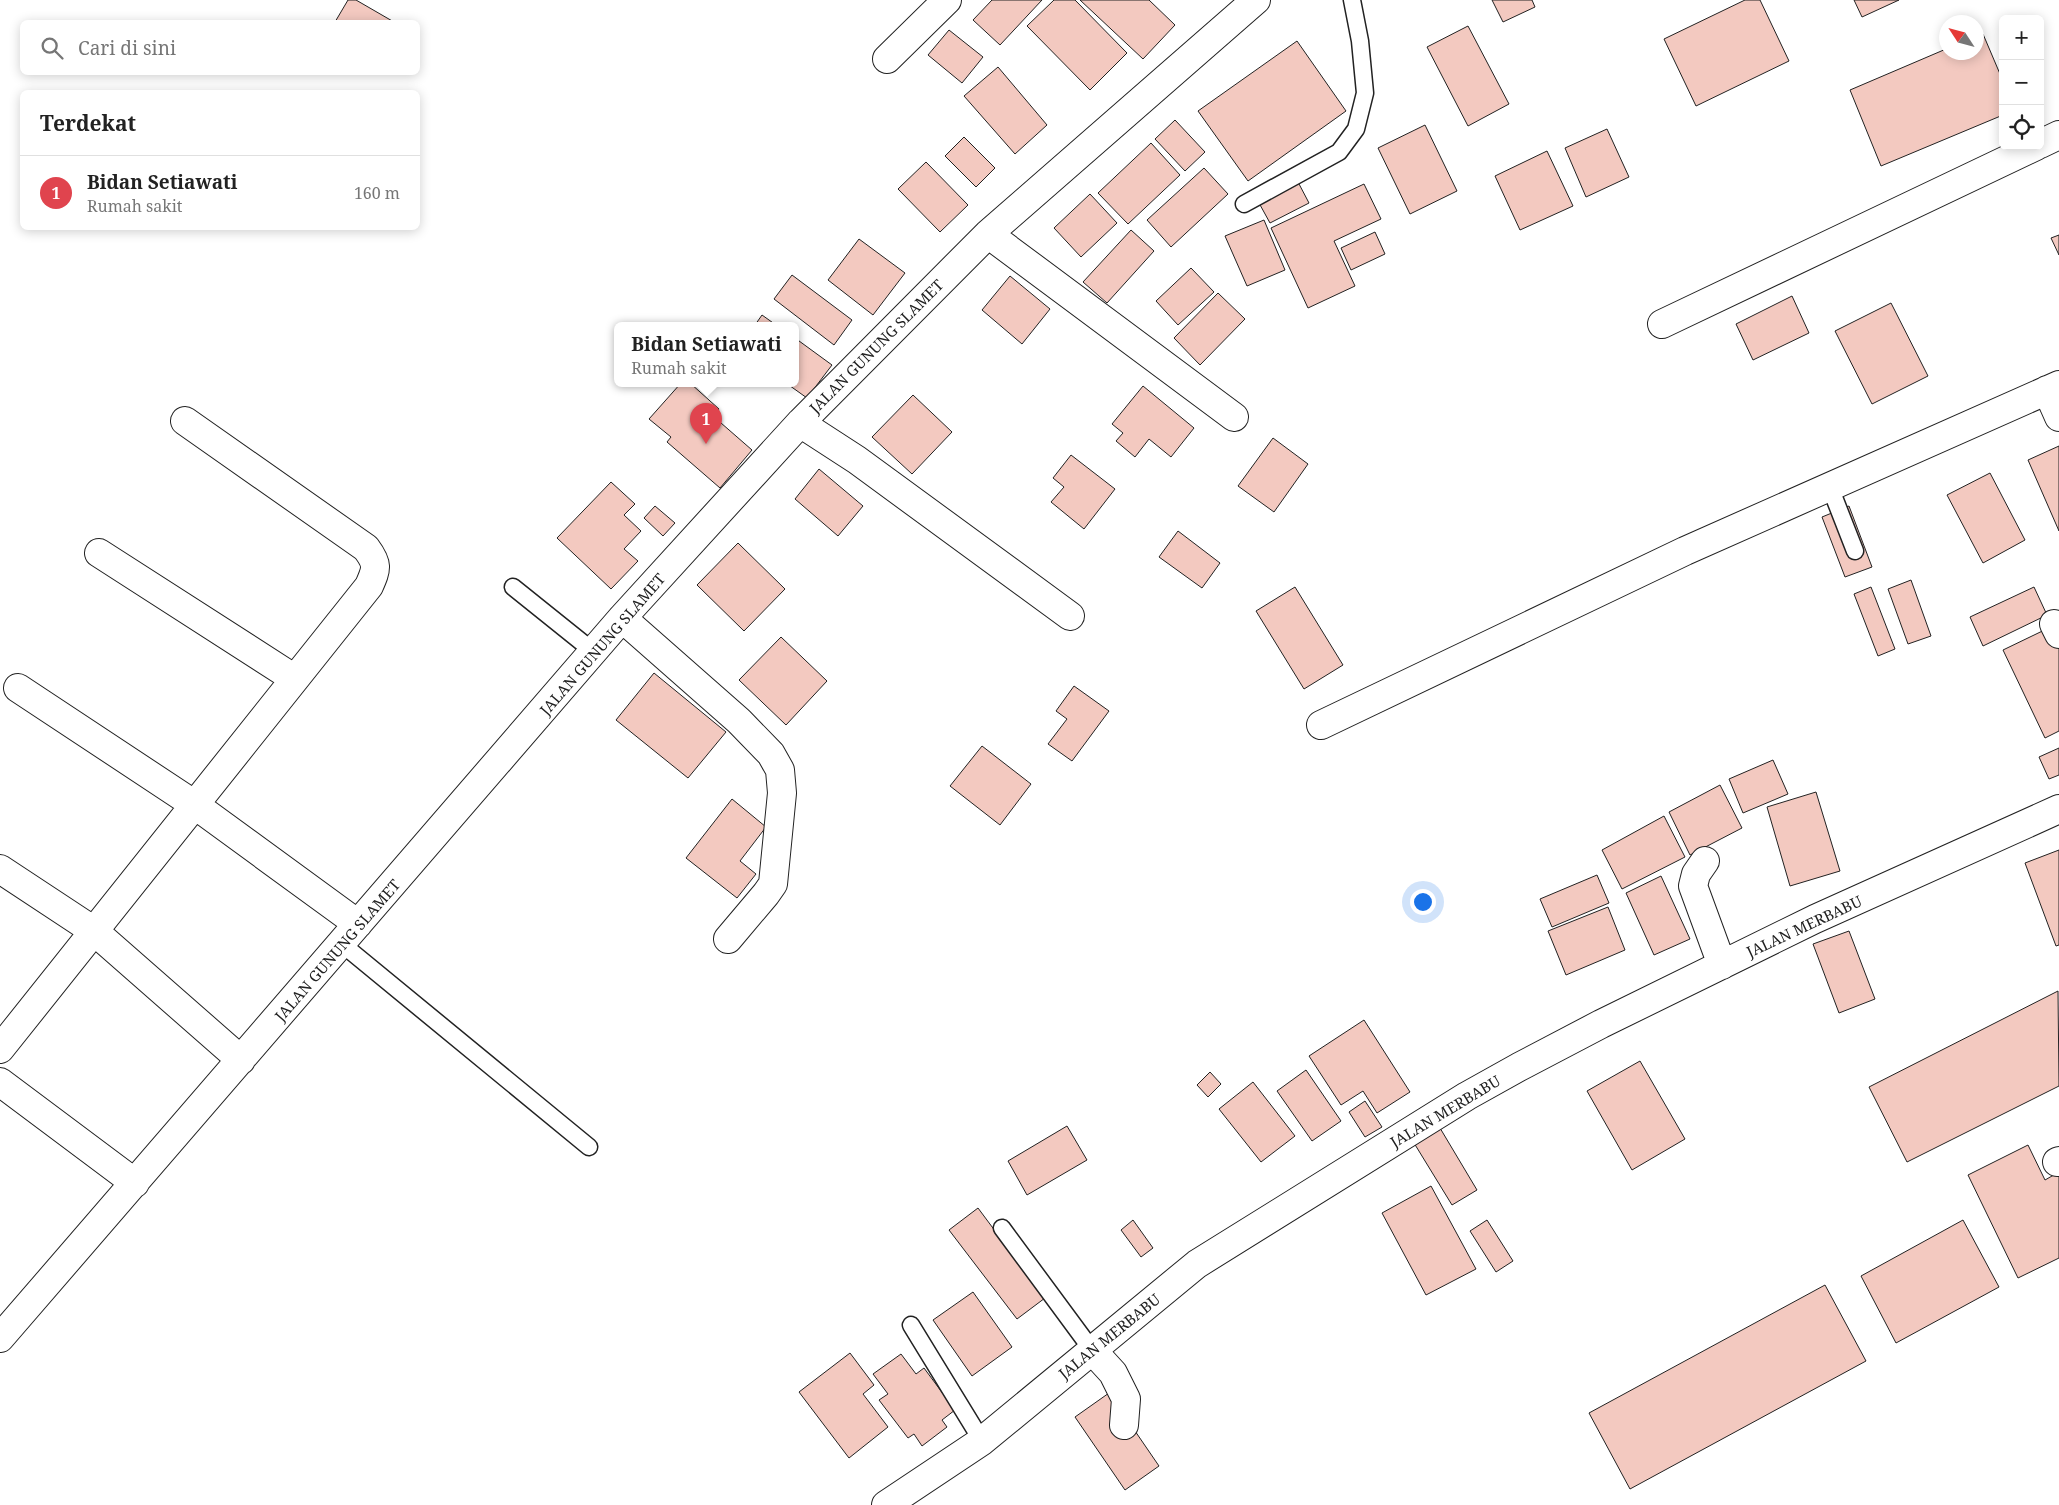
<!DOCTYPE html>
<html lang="id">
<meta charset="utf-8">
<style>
:root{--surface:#fff;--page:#f2f2f2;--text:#222;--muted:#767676;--line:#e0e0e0;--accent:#c62828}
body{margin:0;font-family:"Noto Serif",serif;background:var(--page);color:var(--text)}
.controls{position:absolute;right:15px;top:15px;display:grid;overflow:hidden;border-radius:8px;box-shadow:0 2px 12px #0003}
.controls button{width:45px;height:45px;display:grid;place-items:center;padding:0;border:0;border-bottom:1px solid var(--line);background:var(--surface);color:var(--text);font:25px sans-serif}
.compass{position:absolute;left:1939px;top:15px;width:45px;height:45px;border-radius:50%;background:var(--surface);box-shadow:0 2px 12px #0003;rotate:306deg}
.you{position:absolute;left:1422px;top:901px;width:18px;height:18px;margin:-12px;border:4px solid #fff;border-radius:50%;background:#1a73e8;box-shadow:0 0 0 8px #1a73e833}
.badge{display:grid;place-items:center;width:32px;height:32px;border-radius:50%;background:var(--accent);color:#fff;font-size:16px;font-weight:700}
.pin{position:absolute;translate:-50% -41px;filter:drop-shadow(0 1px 2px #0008)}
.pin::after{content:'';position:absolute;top:26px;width:18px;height:15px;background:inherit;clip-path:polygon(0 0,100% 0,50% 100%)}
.popup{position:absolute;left:614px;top:322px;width:185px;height:65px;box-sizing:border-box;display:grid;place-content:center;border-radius:8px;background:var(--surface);filter:drop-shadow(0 1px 4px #0005);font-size:16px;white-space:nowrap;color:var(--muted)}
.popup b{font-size:19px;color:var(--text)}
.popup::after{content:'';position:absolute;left:50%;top:100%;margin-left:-10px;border:10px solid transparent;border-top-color:var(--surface)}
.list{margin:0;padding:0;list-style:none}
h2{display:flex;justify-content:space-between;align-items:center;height:65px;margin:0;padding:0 20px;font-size:21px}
h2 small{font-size:16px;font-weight:400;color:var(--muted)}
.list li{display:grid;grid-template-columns:32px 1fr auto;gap:15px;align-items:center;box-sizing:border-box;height:75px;padding:0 20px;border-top:1px solid var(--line)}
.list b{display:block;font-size:19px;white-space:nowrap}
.list p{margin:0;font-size:16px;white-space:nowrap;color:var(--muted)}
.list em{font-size:16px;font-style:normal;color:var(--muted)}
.icon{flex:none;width:28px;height:28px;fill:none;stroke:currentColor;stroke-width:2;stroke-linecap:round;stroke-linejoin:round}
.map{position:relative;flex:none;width:2059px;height:1505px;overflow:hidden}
.search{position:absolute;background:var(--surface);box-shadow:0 2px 12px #0003;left:20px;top:20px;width:400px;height:55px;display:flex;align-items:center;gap:12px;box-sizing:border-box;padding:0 18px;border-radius:8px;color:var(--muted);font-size:19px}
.panel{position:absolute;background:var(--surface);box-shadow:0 2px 12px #0003;left:20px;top:90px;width:400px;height:140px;border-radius:8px}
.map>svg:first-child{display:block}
.building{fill:#f3c9c0;stroke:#222}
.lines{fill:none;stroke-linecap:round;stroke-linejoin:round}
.service-casing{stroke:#222;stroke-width:19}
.minor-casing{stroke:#222;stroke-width:30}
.service{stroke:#fff;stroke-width:16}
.minor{stroke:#fff;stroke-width:28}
.labels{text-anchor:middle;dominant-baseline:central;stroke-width:4;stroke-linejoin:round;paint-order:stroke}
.street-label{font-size:15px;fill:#222;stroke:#fff}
</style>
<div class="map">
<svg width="2059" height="1505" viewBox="0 0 2059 1505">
<rect width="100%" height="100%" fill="#fff"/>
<path class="building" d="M348,0H356L394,22H335Z
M992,0H1042L1000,45L973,20Z
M1054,0H1075L1127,53L1090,90L1027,26Z
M1080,0H1149L1175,25L1143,59Z
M1492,0H1532L1535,7L1503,22Z
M1745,0H1760L1789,61L1696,106L1664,39Z
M1854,0H1899L1862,17Z
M1468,26L1509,104L1468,126L1427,47Z
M949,30L983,57L962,83L928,55Z
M1983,34L2003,81V115L1881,166L1850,90L1946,49V52H1976V36Z
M1297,41L1346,111L1248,181L1198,111Z
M998,67L1047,125L1015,154L964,96Z
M1175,120L1205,152L1185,171L1155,139Z
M1425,125L1457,191L1410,214L1378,148Z
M1607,129L1629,177L1586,197L1565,148Z
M964,137L995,168L976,187L945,156Z
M1151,143L1180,175L1128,224L1098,193Z
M1547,151L1573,206L1520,230L1495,176Z
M926,162L968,205L940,232L898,189Z
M1204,168L1228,194L1171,247L1147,220Z
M1298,182L1309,203L1270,223L1259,203Z
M1364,184L1381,219L1334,241L1355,286L1308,308L1271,228Z
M1090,194L1117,223L1081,257L1054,228Z
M1264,220L1285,270L1247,286L1225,236Z
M1131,230L1154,251L1107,303L1083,282Z
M1375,232L1385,254L1351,270L1341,248Z
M2059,235V255L2051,238Z
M859,239L905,273L873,315L828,280Z
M1191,268L1214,292L1178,325L1156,301Z
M792,275L852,320L834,345L774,299Z
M1010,276L1050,309L1022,344L982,310Z
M1218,293L1245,319L1200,365L1174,338Z
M1792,296L1809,333L1753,360L1736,324Z
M1891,303L1928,376L1872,404L1835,331Z
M762,315L776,325H755Z
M795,338L832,365L807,398L786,383H795Z
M681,383H690L719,409L713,416L752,450L720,488L667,442L671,437L649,419Z
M1143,386L1194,428L1171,457L1149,439L1135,457L1116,441L1123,433L1112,424Z
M913,395L952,432L912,474L872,437Z
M1273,438L1308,464L1274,512L1238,486Z
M2059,446V531L2028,460Z
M1071,455L1115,489L1084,529L1051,502L1064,487L1053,478Z
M819,469L863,506L838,536L795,499Z
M1990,473L2025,540L1983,563L1947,495Z
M611,482L635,504L624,515L641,531L624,549L638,561L611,589L557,538Z
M655,506L675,523L663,536L644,518Z
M1849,506L1872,567L1845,577L1822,517Z
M1178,531L1220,563L1202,588L1159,557Z
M738,543L785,589L744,631L697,585Z
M1911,580L1931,636L1908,644L1888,589Z
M1295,587L1343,665L1304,689L1256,611Z
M1871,587L1895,649L1878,656L1854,594Z
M2034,587L2047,615L1983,646L1970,617Z
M2059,623V731L2045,738L2003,650Z
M781,637L827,681L786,725L739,680Z
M654,673L726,732L688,778L616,720Z
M1074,686L1109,711L1072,761L1048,744L1067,719L1056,711Z
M982,746L1031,784L1000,825L950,786Z
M2059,748V775L2049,779L2039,757Z
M1773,760L1788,794L1743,813L1729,779Z
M1720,785L1742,828L1690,855L1669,812Z
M1816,792L1840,871L1790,886L1767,807Z
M732,799L766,827L740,861L756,874L737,898L686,858Z
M1664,816L1685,857L1622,889L1602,850Z
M2059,850V945L2056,946L2025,863Z
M1597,875L1609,903L1552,927L1540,899Z
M1661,876L1690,939L1654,955L1626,893Z
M1608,907L1625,950L1566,975L1548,931Z
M1849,931L1875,999L1839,1013L1813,944Z
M2058,991L2059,1086L1907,1162L1869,1087Z
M1364,1020L1410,1092L1377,1113L1363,1091L1341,1105L1309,1056Z
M1640,1061L1685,1139L1632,1170L1587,1091Z
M1306,1070L1341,1121L1312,1141L1277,1091Z
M1210,1072L1221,1084L1208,1097L1197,1085Z
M1253,1082L1295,1136L1261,1162L1219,1109Z
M1365,1101L1382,1127L1365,1137L1349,1112Z
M1067,1126L1087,1160L1027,1195L1008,1161Z
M1440,1128L1477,1190L1452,1205L1414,1143Z
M2028,1145L2045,1180L2059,1172V1258L2018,1278L1968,1175Z
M1431,1186L1476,1269L1426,1295L1382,1213Z
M978,1208L1045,1298L1017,1319L949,1230Z
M1133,1220L1153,1248L1141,1257L1121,1230Z
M1487,1220L1513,1261L1496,1272L1470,1231Z
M1963,1220L1999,1287L1896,1343L1861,1276Z
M1825,1285L1866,1361L1630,1489L1589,1413Z
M973,1292L1012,1347L972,1376L933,1320Z
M850,1353L874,1385L863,1394L888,1427L849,1458L799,1392Z
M901,1354L916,1374L924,1368L955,1410L942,1420L947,1427L922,1446L914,1434L908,1438L879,1400L888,1394L873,1374Z
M1109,1393L1159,1466L1125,1490L1075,1417Z"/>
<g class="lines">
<defs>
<path id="service" d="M1244,204L1339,152L1356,129L1365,93L1360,41L1352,0
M1830,487L1855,551
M513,587L594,652
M342,944L589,1147
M1002,1228L1092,1350
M911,1325L982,1441"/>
<path id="minor" d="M887,59L947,0
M2040,144L2059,135
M988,234L1234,417
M1662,324L2036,146
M2047,390L2059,417
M800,423L857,460L1070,616
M99,553L295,679
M622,618L739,721L771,754L780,770L782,793L773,884L766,894L728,939
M2054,624L2059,634
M18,688L195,805L358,924
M1321,725L1685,551L2059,385
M1705,861L1696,874L1693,886L1722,965
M0,869L94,931L241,1060
M0,1049L369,586C377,568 378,564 366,548L185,421
M0,1082L135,1183
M2057,1162L2059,1161
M0,1338L622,618L800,423L988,234L1256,0
M1092,1350L1113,1373L1126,1399L1124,1425
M886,1505L982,1441L1197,1264L1467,1096L1519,1067L1601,1024L1815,919L2059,809"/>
</defs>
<use href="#service" class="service-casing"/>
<use href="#minor" class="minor-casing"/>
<use href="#service" class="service"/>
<use href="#minor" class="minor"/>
</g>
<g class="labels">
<g class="street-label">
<text transform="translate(876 346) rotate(-45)">JALAN GUNUNG SLAMET</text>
<text transform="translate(602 644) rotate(-49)">JALAN GUNUNG SLAMET</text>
<text transform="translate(1804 926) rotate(-25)">JALAN MERBABU</text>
<text transform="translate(337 950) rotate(-49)">JALAN GUNUNG SLAMET</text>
<text transform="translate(1445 1111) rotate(-31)">JALAN MERBABU</text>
<text transform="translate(1109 1336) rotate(-39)">JALAN MERBABU</text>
</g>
</g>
</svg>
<div class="controls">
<button>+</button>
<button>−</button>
<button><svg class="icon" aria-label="locate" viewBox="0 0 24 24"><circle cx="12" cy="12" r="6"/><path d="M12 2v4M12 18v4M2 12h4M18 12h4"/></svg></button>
</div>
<svg class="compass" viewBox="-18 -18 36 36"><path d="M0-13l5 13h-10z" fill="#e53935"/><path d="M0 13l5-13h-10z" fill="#767676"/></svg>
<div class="you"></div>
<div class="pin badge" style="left:706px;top:444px;background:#e0444e">1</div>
<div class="popup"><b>Bidan Setiawati</b>Rumah sakit</div>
<div class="search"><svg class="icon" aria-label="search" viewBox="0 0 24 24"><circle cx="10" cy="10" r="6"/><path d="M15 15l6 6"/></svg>Cari di sini</div>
<section class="panel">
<h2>Terdekat<small></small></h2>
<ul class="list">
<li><span class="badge" style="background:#e0444e">1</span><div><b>Bidan Setiawati</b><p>Rumah sakit</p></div><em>160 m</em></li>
</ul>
</section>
</div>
